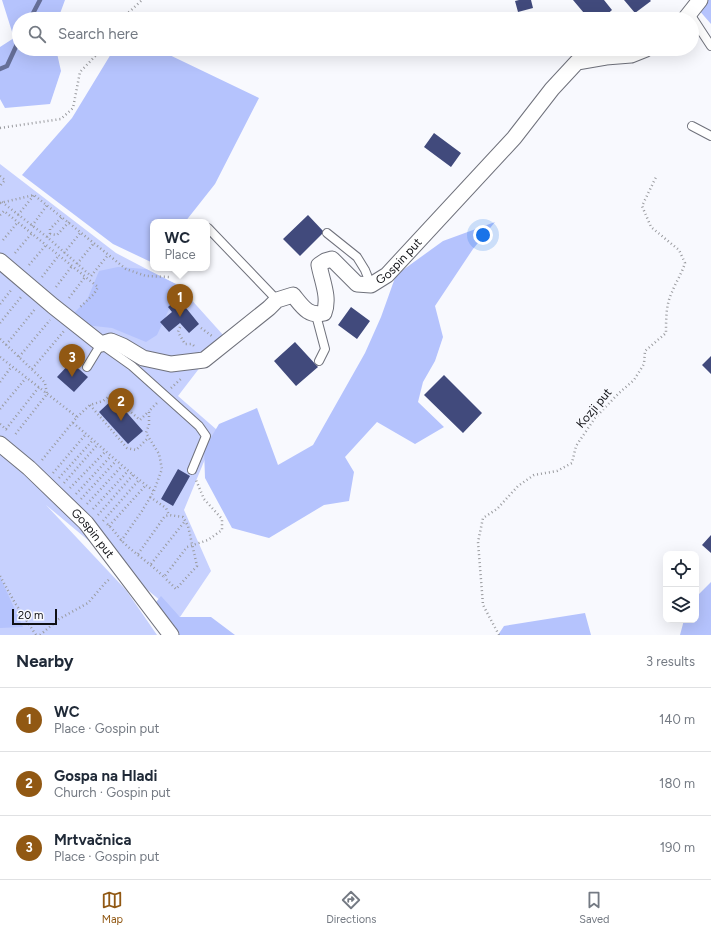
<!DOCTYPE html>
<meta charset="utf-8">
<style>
:root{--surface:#fff;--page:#f6f6f7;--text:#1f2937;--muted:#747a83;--line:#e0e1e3;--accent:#915813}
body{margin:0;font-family:Figtree,sans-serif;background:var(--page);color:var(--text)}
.controls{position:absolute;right:12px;bottom:12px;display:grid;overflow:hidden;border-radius:8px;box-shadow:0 4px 16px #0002}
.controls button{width:36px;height:36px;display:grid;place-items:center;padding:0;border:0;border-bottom:1px solid var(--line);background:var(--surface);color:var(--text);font:20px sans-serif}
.scale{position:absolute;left:12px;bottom:10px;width:45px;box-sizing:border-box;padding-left:4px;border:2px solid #0f1014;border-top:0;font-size:11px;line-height:14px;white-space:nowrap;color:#0f1014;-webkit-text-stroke:3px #f8f9fe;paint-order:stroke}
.you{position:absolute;left:483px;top:235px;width:14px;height:14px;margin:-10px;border:3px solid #fff;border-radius:50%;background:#1a73e8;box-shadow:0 0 0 6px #1a73e833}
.badge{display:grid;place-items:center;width:26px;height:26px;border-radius:50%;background:var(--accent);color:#fff;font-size:13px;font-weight:700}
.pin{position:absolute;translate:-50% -33px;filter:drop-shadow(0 1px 2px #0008)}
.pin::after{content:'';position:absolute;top:21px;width:14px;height:12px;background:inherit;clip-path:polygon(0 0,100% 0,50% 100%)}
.popup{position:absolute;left:150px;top:219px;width:60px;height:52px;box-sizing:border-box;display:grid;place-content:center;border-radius:8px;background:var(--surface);filter:drop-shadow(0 1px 3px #0005);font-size:13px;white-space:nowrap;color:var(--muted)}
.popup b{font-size:15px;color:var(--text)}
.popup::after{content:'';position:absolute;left:50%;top:100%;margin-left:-8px;border:8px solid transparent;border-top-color:var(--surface)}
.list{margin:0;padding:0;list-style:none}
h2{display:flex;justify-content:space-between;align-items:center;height:52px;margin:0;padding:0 16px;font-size:17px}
h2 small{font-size:13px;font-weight:400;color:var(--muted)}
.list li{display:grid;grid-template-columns:26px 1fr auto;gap:12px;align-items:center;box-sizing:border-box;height:64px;padding:0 16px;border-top:1px solid var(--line)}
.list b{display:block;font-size:15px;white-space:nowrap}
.list p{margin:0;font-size:13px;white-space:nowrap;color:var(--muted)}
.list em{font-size:13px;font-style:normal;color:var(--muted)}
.icon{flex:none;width:22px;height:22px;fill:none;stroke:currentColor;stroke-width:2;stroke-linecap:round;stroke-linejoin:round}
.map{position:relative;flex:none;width:711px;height:635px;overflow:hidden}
.search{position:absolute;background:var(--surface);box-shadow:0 4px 16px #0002;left:12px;right:12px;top:12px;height:44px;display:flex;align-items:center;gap:10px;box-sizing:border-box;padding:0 14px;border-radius:22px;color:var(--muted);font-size:15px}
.sheet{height:244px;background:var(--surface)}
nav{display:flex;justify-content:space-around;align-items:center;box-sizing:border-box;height:56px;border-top:1px solid var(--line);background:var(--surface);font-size:11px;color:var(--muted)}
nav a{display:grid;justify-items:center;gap:2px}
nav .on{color:var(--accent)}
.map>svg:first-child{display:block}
.green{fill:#c7d1fe}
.forest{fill:#b5c3fd}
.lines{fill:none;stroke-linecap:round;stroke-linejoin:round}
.stream{stroke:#666f98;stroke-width:4.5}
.building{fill:#414a7c}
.lane-casing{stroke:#6f717b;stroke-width:10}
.street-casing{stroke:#6f717b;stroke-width:17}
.path{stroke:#9a9b9f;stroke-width:2.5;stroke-dasharray:1 3;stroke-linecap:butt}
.lane{stroke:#fff;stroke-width:8}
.street{stroke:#fff;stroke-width:15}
.labels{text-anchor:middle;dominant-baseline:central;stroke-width:4;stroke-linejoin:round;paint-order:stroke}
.street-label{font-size:12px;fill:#0f1014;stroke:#f8f9fe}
</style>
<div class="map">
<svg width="711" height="635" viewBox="0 0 711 635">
<rect width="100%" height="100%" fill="#f8f9fe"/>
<path class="green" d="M0,164L116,253L179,286L224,336L178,396L217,430L184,510L211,571L180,617L46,505L126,590L157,635H0Z"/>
<path class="forest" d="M2,0H65L58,19H19V49H56L61,71L50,104L5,108L0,99V47L14,38Z
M694,0H711V24L692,2Z
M114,49H157L259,98L215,184L185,222H153V263L113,244L22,175L72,118Z
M495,222L473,249L435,306L443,337L435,361L423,382L418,402L444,427L415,444L377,422L345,457L354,472L349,501L324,505L269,538L232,528L205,478L204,449L219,424L257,408L278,465L313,445L365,353L381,317L396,275L443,241Z
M118,267L146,269L180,286L157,335L146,342L112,328L85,325L74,313L87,300L99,271Z
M0,577L23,627L0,628Z
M711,582V635H680L684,620H696V597Z
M161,596L180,617H211L235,635H171L152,607Z
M585,613L591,635H498L504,626Z"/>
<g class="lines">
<path class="stream" d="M30,19L40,0
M0,69L7,66L19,40"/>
</g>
<path class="building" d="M519,0H531L533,8L518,12L515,1Z
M573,0H604L612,10L602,19H589Z
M624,0H650L651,1L635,13Z
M434,133L461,153L451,167L424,147Z
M308,215L324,232L300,256L283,239Z
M178,298L199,324L189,333L180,323L169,332L160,322L172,312L168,307Z
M351,307L370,321L357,339L338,325Z
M295,342L318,367L296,386L274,361Z
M711,356V374L702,365Z
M71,362L88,377L74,392L57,377Z
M444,375L482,413L463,433L424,395Z
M114,398L143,431L128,444L99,412Z
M178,469L190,476L173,506L161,499Z
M711,535V553L702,545Z"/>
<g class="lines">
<defs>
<path id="lane" d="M690,14L711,46
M692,126L711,136
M208,228L277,300
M327,233L357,257L365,270L371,285
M316,315L325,349L319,361
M87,367L101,344L132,366L199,426L206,436L192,470"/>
<g id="street">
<path d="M685,19L700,0"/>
<path id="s1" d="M0,261L53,306L101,344L111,341L123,346L143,358L171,364L204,360L269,308L277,300L293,295C302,306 308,317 324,313C330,298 322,281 319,265L325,261L332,259L357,284L371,285L387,275L514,138L552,89L577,62L606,57L631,55L646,49"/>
<path id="s2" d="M0,444L29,468L86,523L171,635"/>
</g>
</defs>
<use href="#lane" class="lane-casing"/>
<use href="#street" class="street-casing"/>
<path class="path" d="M124,19L128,13L142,0
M0,128L61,119L73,108L80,72L102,49
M0,176L5,180L0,186
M2,202L47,237L91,276L108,255
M0,203L34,195L126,269L146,276L169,277
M0,215L4,211L98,287L94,294L79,308
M18,215L34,195
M32,226L47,205
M50,234V229L62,217
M47,237L50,234L57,235L69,222
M3,240L18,222
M15,253L32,233
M64,253L81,232
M77,264L94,243
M29,265L46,245
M42,277L59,255
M56,287L72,266
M69,298L85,277
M0,304L12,289
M0,323L21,297
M180,327L178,332L185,344H192L194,346
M201,328L212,336
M0,339L40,377L45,383L47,394L14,436
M6,345L35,309
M0,357L77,417L42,460
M19,357L50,320
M32,369L64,331
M0,382L12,366
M171,388L182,378
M90,405L127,448L136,450L148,438
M0,409L26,378
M77,417L90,405L103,401L111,395L140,420L149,411
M73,423C100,445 125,470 154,491
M0,424L7,430
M6,429L39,387
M53,473L86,434
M59,478L93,440
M64,483L98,444
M70,488L105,452
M76,494L111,456
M150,497L166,508L169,515
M81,499L116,461
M87,504L122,466
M93,509L128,471
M98,515L133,475
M103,521L139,480
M107,524C113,529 117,535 122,541C135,554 151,564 164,577L187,547L208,540L222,530V519L204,499L196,480
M109,526L146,485
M121,541L142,511L154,491L162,469L159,454L146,433L149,425V411L157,403
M138,554L165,516L169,515L183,517L188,526L197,566L176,589L164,577
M151,564L185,521
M0,576L15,603L36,635
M40,635L59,619L88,603L106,582L111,578
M499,635L483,605L478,542L483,518L497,509L518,486L534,475L557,471L572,463L576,446L595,418L619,393L634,380L644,364L645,351L666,333C666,319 666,304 672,292C676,282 682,273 685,263L679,250L651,227L642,206L656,177"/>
<use href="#lane" class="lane"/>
<use href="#street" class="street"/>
</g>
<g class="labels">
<g class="street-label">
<text stroke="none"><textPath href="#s1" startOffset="539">Gospin put</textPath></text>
<text transform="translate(594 408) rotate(-50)">Kozji put</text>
<text stroke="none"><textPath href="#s2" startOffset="129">Gospin put</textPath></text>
</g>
</g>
</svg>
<div class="controls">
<button><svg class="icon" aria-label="locate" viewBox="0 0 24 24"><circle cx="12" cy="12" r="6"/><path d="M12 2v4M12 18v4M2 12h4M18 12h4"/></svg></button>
<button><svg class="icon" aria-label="layers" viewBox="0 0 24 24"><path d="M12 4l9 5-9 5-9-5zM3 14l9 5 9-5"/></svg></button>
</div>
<div class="scale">20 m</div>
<div class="you"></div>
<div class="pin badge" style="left:180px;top:317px">1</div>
<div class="popup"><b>WC</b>Place</div>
<div class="pin badge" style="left:121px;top:421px">2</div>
<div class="pin badge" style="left:72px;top:377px">3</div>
<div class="search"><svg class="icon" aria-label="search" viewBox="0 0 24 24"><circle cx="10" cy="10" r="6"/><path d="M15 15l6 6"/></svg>Search here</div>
</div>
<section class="sheet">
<h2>Nearby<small>3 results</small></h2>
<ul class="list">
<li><span class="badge">1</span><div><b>WC</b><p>Place · Gospin put</p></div><em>140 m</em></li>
<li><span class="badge">2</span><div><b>Gospa na Hladi</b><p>Church · Gospin put</p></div><em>180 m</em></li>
<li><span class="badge">3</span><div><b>Mrtvačnica</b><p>Place · Gospin put</p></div><em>190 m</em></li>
</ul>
</section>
<nav>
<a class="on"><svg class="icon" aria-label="map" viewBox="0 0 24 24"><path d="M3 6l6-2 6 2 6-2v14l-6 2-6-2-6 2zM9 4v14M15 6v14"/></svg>Map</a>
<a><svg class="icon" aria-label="directions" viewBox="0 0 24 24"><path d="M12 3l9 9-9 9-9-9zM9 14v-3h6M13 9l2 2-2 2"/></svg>Directions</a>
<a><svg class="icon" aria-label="saved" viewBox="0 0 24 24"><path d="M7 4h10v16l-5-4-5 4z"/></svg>Saved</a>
</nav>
